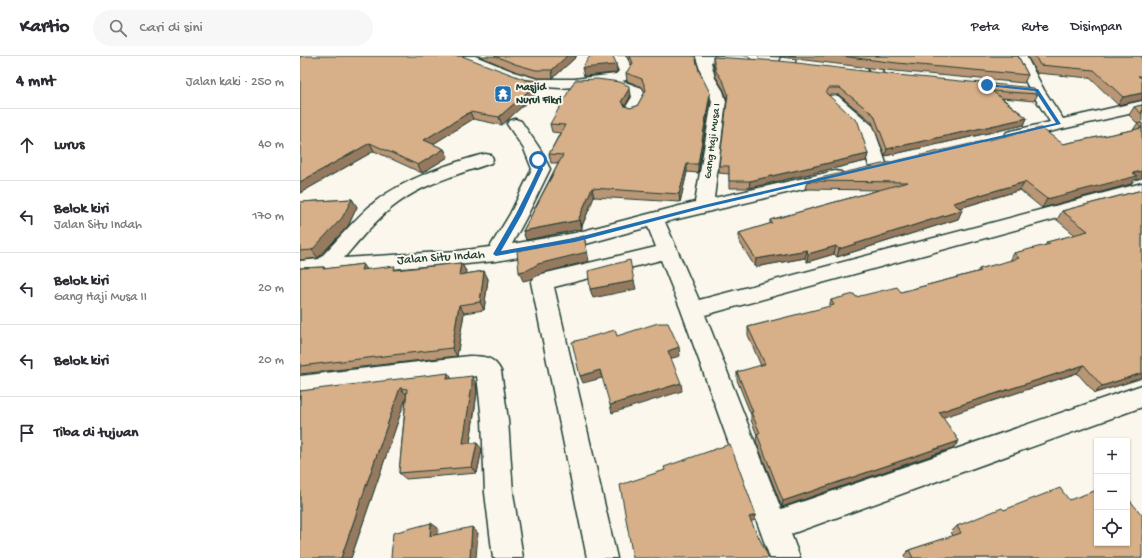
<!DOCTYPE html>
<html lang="id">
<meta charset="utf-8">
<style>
:root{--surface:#fff;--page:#f7f7f7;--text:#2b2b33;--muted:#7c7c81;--line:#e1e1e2}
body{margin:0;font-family:"Gochi Hand",sans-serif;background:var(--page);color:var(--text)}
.controls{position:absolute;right:12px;bottom:12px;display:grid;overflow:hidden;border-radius:0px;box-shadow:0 1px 3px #0004}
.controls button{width:36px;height:36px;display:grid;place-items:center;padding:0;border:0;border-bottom:1px solid var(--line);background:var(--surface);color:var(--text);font:20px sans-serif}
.stop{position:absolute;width:12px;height:12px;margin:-9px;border:3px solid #1f6fb2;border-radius:50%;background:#fff}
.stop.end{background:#1f6fb2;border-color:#fff;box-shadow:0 1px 4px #0008}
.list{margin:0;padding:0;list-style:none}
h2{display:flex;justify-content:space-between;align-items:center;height:52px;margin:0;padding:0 16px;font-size:17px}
h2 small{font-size:13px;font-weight:400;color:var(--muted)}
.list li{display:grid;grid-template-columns:26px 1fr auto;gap:12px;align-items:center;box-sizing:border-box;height:72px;padding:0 16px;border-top:1px solid var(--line)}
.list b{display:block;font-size:15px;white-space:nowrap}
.list p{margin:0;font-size:13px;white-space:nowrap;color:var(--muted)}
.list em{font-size:13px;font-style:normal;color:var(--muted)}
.icon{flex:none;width:22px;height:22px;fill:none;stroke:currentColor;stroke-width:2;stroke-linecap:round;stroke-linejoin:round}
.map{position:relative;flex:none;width:842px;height:502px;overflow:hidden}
header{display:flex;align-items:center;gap:24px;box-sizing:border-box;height:56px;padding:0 20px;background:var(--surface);border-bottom:1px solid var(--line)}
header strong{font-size:19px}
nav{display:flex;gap:22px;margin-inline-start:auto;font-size:14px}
.search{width:280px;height:36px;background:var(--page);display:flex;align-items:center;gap:10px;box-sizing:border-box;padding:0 14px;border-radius:22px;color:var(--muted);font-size:15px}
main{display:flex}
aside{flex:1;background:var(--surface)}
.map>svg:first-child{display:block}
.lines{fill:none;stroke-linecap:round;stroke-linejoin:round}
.minor-casing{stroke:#1f3d34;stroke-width:3}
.minor{fill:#fbf7ec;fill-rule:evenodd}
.wall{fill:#b99675;stroke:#1f3d34}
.shaded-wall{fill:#967a5f;stroke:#1f3d34}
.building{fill:#d7af88;stroke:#1f3d34}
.route{fill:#1f6fb2}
.labels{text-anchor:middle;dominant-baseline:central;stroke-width:4;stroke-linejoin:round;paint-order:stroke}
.far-poi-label{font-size:11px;font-weight:bold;fill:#1f3d34;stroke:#fbf7ec;text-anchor:start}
.far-street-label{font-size:11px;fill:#1f3d34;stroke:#fbf7ec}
.street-label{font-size:13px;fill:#1f3d34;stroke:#fbf7ec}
</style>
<header>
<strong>Kartio</strong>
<div class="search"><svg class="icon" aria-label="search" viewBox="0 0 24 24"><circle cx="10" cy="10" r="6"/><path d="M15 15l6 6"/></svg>Cari di sini</div>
<nav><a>Peta</a><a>Rute</a><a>Disimpan</a></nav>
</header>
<main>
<aside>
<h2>4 mnt<small>Jalan kaki · 250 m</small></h2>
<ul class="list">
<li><svg class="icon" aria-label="ahead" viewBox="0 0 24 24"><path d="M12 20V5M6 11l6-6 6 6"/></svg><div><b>Lurus</b></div><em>40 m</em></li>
<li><svg class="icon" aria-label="left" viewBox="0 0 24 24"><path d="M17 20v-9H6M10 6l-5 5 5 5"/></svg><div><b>Belok kiri</b><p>Jalan Situ Indah</p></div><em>170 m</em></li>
<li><svg class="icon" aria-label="left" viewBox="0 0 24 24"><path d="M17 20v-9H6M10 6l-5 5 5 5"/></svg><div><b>Belok kiri</b><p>Gang Haji Musa II</p></div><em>20 m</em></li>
<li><svg class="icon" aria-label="left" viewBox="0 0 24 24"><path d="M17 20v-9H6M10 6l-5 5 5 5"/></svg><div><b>Belok kiri</b></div><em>20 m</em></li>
<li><svg class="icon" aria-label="arrive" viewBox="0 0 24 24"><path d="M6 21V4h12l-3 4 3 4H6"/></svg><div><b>Tiba di tujuan</b></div></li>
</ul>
</aside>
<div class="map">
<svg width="842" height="502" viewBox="0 0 842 502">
<rect width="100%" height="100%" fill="#fbf7ec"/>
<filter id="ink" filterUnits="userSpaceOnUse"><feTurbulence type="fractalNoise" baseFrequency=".025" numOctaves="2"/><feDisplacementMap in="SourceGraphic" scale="8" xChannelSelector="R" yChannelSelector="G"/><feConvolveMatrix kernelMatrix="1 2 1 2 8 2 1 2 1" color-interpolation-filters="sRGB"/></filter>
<g filter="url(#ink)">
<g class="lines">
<defs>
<path id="minor" d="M155,0H175L217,17L238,23H274L316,18L319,15L312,0H326L333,15L326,24L322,25L342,32L346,41L337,57L332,59L327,57L324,54L332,41L331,37L322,33L299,29L261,32L229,30L157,3Z
M394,0H443L448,1L450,4L448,7L443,8L411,6L415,22L423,35L426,45L414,142L535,115L541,116L544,120L541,124L365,166L399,244L842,127V139L405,259L481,453L842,329V351L491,478L500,502H470L381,254L361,204L254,231L317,502H287L231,226L235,221L242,218L356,191L348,171L275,191L196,205L157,209L0,219V205L19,203C38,184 55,162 76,145C103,124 152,106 185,98L191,99L193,103L191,107C160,118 125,127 98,147C77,162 61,182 44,202L157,195L190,191L210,158L232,113L224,93L207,68L209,65L215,63L221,65L240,93L250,113L228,158L212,188L275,177L395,146L412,45L408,35L401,22Z
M481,0H495V7L493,10H483L481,7Z
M565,0H579L583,18L581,21L576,22L571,21Z
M712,0H726L744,34L763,63L842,45V55L713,84L707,82L705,79L707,76L750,66L730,34Z
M533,39L538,40L573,70L587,110L584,114L578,115L572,114L569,110L558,72L526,43L528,40Z
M169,300C184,300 194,301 201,315L208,364L213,437L223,502H193L185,437L182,364L177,320L0,342V320Z"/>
</defs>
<use href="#minor" class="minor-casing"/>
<use href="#minor" class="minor"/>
</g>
<path class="wall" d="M0,0L240,25L242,32L202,69L173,63L133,88L144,93L148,101L122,117L74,95L0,137Z
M179,0H277L253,22H238L217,16Z
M327,0H395L410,45L398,117L387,116L380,146L294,141L282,170V173L226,184L223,175L258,107H251L249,98L260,77L252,76L250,68L330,41L325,50L330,52L337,50L345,36L342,31L327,25L326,17L332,9Z
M458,0H718L728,19L724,27L595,15L480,1Z
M727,0H842V44L818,49L790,22L737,17Z
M413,1L738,38L734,45L702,42L727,62L724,69L585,100L572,66L539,39H528L568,98L566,105L449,132H429V118L419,117V110L427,43L424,34L416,21L413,8Z
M842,49V122L834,124L831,128L742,152L720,134L660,152L662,154L658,163L537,201L534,198L507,206L505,202L455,211L439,185V177L470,168V164L579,134L505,133L507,125L763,88L833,74L837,68H838L829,59L834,51Z
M842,134V322L795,337L777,317L642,361L659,385L653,392L482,451L456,385L457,379L451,364V359L437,324V316L461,310L448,279V271L529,251L531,244L601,236L677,216L679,213L710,205L714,197L745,190L747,186L775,179L757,164L762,155Z
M52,143L57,151L48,170L18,202L0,204V146Z
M161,207L166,215L165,218L184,215L188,223L184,254L164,257L157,300L0,318V212L24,211L26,213L63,208L67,214L97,213Z
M152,323L176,327L177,336L170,387L182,393L177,417L106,423L99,417L106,341L51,502H0V335Z
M769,444L842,502H605L604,499L609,494L653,480L651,476L657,470L704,454Z"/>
<path class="shaded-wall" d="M267,0H277L253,22L252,14Z
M316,7L317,15L315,17L284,20L282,12Z
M240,25L242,32L202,69L199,61Z
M329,33L330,41L323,54L321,46Z
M410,37V45L398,117V108Z
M842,37V44L818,49L823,41Z
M170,56L173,63L127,92L124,84Z
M727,62L724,69L585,100L587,93Z
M70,87L74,95L0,137V126Z
M144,93L148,101L122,117L118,109Z
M568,98L566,105L449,132L450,125Z
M387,108V116L380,146L379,138Z
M842,115V122L834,124L831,128L742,152L747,143L833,117Z
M725,126L720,134L650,155L653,147Z
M292,132L294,141L282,170L279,162Z
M52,143L57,151L48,170L18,202L12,194Z
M662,154L658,163L537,201L539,193Z
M280,164L282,173L226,184L223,175Z
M284,180L289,205L242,217L232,223L223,225L219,216L238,208Z
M536,190L534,198L507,206L508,198Z
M507,194L505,202L455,211L456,203Z
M161,207L166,215L164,226L159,219Z
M63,208L69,216L61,214Z
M184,215L188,223L184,254L180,246Z
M334,225L336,233L293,242L290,233Z
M159,249L164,257L157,300L152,292Z
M379,291L380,300L369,303L368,295Z
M784,309L777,317L635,364L639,356Z
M300,314L302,322L283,327L280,320Z
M148,317L153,324L147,323Z
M842,317V322L795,337L802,330Z
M172,320L176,327L177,336L169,394L163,387Z
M381,327L382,335L312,357L310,349Z
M100,332L107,339L51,502H41Z
M659,385L653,392L482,451L483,445Z
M177,387L182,393L177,417L172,411Z
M456,459L455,464L448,467L449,461Z
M131,467L138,472L137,485L130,480Z
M172,471L178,477L176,502H170Z"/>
<path class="building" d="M0,0H162L226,24L240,25L199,61L170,56L124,84L144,93L118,109L70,87L0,126Z
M195,0H267L252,14H236L215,8Z
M290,0H313L316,7L314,9L282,12Z
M330,0H395L399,15L410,37L398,108H387L379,138L292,132L279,162L280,164L223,175L263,99L249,98L265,69L250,68L275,24L297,23L320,26L329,30V33L321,46L325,50L330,52L337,50L346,34L342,23L326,17L333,7Z
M541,0H718L728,19L597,7Z
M735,0H842V20H838L842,22V37L823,41L794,14L740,9Z
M413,1L480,5L597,19L734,32L738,38L692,35L727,62L587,93L574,59L540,32H529L526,37L558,66L568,98L450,125H429V110H419L428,38L424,27L416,15Z
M842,49V58L834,51Z
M842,67V72L837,68Z
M741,72L763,88L842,72V115L833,117L837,120L747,143L725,126L653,147L662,154L539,193L536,190L508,198L507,194L456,203L439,177L472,167L470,164L608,126L507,125Z
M842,134V317L802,330L784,309L639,356L659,385L483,445L457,378L460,377L451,356H453L437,316L465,308L448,271L534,249L531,244L554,238L556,241L597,231L601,236L681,215L679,213L719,202L714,197L750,188L747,186L788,175L762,155Z
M52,143L42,162L12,194L0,195V146Z
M284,180L287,196L238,208L228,214L219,216L217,195Z
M330,204L334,225L290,233L288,215Z
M161,207L159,219L184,215L180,246L159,249L152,292L0,310V212L24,211L23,213L63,208L61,214L95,210L94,214Z
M358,267H368L379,291L368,295L381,327L310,349L300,314L280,320L272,286L315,274L317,280Z
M148,317L147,323L172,320V329L163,387H177L172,411L99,417L107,333L100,332L41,502H0V335Z
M430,388L456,459L449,461L469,502H333L320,429L365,414L364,411Z
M760,432L769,444L797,434V487H827V441L842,459V502H613L609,494L661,477L657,470L702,452L704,454Z
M131,467L130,480L172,471L170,502H91L93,477Z"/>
</g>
<path class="route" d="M686,28L738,33L761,68L404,152L275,186L196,200L193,198L216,158L231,128L238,113L236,104L238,103L240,104L243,113L222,158L201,195L275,182L404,149L756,67L735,35L687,30Z"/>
<defs>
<symbol id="temple-square" viewBox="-11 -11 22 22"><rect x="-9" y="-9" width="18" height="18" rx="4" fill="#1f6fb2" stroke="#fbf7ec"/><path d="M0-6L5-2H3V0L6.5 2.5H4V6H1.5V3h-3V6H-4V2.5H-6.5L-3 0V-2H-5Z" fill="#fff"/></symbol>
</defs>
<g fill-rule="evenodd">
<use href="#temple-square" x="193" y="28" width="20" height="20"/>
</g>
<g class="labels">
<g class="far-poi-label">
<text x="216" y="32">Masjid<tspan x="216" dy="13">Nurul Fikri</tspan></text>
</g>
<g class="far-street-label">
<text transform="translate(413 85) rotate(-83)">Gang Haji Musa I</text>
</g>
<g class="street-label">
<text transform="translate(141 202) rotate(-4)">Jalan Situ Indah</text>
</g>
</g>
</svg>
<div class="controls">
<button>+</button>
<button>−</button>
<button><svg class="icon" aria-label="locate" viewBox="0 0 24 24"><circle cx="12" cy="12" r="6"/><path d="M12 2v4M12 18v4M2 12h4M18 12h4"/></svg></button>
</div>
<div class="stop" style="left:238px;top:104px"></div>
<div class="stop end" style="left:687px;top:29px"></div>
</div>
</main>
